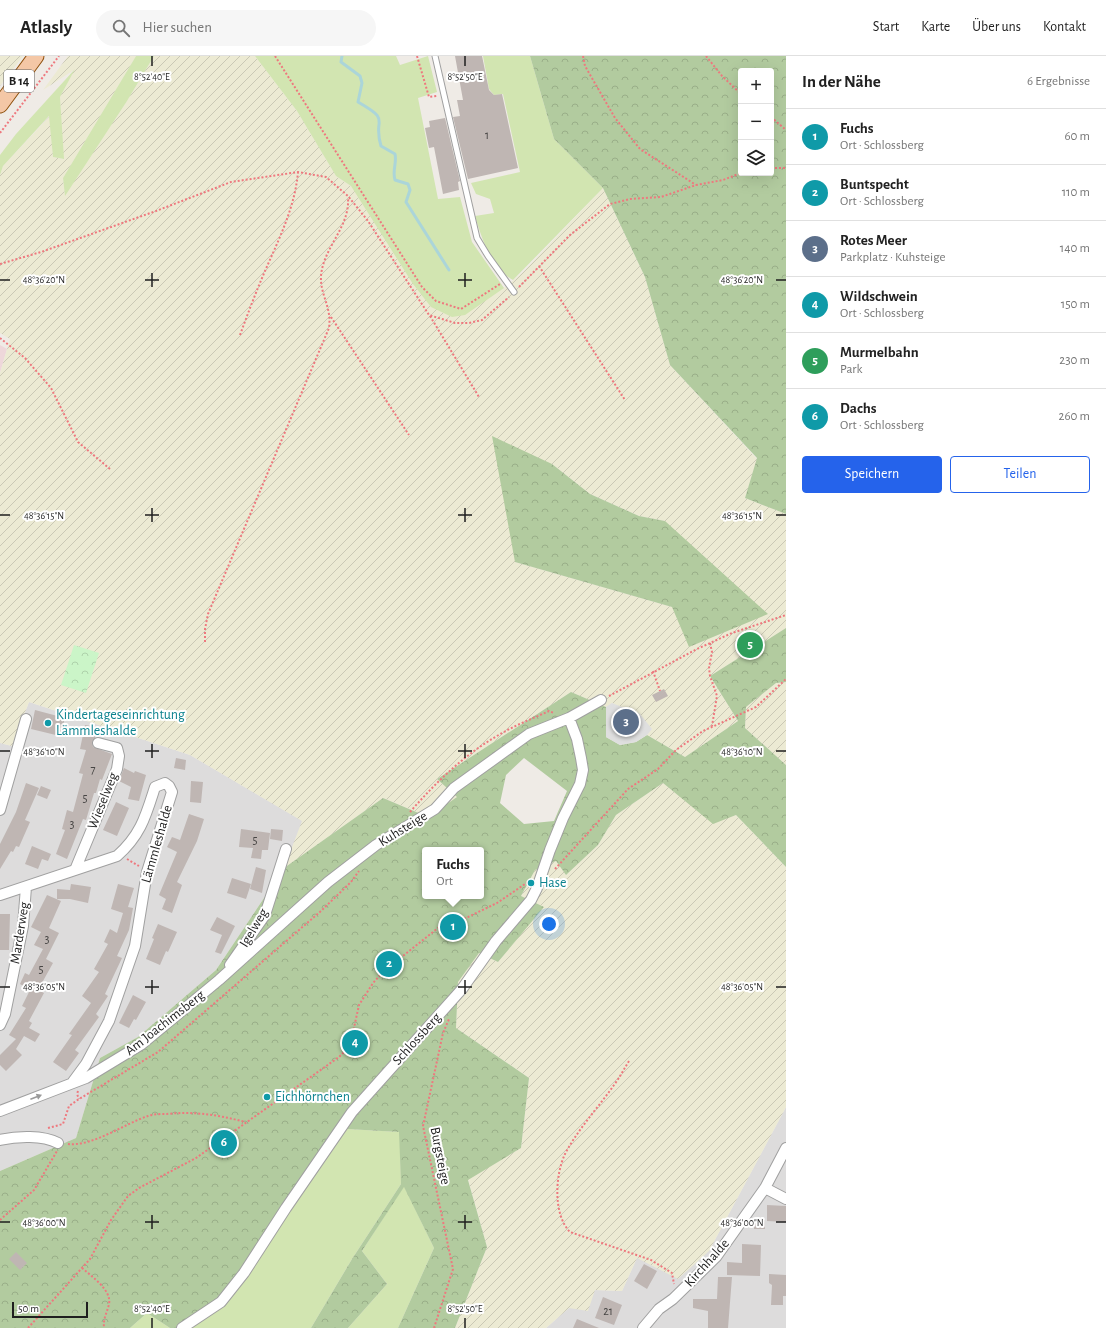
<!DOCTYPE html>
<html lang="de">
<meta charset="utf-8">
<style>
:root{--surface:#fff;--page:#f6f6f6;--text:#222;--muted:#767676;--line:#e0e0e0;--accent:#2563eb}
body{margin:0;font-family:"Alegreya Sans",sans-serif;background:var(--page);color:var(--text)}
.controls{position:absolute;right:12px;top:12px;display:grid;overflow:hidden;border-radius:4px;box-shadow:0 4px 16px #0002}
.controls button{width:36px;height:36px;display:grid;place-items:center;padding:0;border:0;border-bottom:1px solid var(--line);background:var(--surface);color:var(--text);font:20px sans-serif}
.scale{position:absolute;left:12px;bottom:10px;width:76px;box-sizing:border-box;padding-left:4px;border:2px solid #1f1f1f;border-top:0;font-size:11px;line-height:14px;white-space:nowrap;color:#1f1f1f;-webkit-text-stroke:3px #fff;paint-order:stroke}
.you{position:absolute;left:549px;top:868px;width:14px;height:14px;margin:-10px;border:3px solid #fff;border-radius:50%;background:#1a73e8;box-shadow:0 0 0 6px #1a73e833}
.badge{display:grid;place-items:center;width:26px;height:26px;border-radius:50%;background:var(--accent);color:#fff;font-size:13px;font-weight:700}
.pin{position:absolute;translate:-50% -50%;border:2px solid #fff;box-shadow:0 1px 4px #0006}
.popup{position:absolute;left:422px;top:791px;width:62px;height:52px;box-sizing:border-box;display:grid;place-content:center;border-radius:4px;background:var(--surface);filter:drop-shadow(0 1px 3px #0005);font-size:13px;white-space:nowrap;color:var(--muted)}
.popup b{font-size:15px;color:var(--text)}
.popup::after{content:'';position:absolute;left:50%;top:100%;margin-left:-8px;border:8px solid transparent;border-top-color:var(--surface)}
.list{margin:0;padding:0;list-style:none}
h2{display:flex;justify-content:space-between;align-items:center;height:52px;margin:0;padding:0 16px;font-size:17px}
h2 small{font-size:13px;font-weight:400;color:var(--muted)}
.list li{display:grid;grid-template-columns:26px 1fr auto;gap:12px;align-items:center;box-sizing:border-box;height:56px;padding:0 16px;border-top:1px solid var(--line)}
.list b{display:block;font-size:15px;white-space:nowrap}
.list p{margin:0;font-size:13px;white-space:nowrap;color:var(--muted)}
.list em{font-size:13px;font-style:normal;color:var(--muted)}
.actions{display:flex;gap:8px;padding:12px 16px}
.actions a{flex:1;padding:9px 0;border:1px solid var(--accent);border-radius:4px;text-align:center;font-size:14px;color:var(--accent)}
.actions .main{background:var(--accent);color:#fff}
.icon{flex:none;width:22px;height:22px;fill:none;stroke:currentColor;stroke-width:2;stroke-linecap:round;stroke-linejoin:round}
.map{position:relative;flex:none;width:786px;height:1272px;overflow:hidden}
header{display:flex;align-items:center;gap:24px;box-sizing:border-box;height:56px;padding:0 20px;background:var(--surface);border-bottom:1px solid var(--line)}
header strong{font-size:19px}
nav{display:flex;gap:22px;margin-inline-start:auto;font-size:14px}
.search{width:280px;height:36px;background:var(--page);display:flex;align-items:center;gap:10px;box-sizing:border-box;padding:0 14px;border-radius:22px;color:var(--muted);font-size:15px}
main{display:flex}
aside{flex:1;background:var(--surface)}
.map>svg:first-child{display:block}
.residential{fill:#dddcdc}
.commercial{fill:#eed7da}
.farmland{fill:url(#farmland-furrows);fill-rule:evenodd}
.grass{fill:#d2e5b1}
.forest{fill:url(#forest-crowns);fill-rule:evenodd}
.park{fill:url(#park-crowns)}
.parking{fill:#dfdfdf}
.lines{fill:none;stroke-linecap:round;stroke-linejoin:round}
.stream{stroke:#abd5d9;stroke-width:3}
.building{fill:#bfb6b3}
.lane-casing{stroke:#a0a0a0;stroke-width:7}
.street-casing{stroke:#a0a0a0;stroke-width:12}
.primary-casing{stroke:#8e500d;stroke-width:17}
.path{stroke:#ee787e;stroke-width:2;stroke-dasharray:2 2;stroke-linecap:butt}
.lane{stroke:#fff;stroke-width:5}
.street{stroke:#fff;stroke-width:10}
.primary{stroke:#f4c7a6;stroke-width:15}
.oneway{fill:#9a9a9a}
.ticks{fill:none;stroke:#1f1f1f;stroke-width:1.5}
.culture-dot{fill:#0f9aa8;stroke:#fff;stroke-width:1.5}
.labels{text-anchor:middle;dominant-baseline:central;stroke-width:4;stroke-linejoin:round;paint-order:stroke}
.number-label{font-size:12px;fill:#474544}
.shield{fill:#fff;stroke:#626262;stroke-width:1}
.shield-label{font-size:13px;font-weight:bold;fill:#1f1f1f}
.culture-label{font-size:14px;fill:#0d838f;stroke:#fff;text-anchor:start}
.street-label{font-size:14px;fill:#1f1f1f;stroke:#fff}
.ticks-label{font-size:10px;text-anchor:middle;fill:#1f1f1f;stroke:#fff;stroke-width:4;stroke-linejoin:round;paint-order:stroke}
</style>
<header>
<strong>Atlasly</strong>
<div class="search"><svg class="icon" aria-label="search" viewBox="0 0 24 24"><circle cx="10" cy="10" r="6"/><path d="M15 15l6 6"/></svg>Hier suchen</div>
<nav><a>Start</a><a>Karte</a><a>Über uns</a><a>Kontakt</a></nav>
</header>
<main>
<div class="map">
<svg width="786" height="1272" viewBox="0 0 786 1272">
<defs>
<pattern id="farmland-furrows" width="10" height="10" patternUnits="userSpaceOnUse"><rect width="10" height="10" fill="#ecead3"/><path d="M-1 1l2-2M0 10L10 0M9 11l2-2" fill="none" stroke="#cac8b5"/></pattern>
<pattern id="forest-crowns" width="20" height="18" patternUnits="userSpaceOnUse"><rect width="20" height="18" fill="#b2cb9f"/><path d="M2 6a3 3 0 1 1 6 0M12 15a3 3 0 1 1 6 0" fill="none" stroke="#99ae88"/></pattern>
<pattern id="park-crowns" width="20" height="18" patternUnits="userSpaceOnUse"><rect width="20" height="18" fill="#cbf5c8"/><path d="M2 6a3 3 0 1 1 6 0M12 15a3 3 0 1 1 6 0" fill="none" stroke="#aed2ab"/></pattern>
</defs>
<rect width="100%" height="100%" fill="#efebe6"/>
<path class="residential" d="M29,646L190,699L303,765L284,812L216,914L138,981L100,1002L76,1082L0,1115V687L12,690Z
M786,1051V1272H546L569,1252L595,1234L622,1235L637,1202L709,1195Z"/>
<path class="commercial" d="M0,289L7,293L0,317Z"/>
<path class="farmland" d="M0,0H23L0,30Z
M68,0H136L63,122L65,139L127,45L154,0H255L297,55L336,120L504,232L523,216L603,132L645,221L670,309L757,403L745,442L786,458V572L710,620L738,665L685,701L647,679L652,673L612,647L606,651L571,636L437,723L458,741L428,761L383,742L284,812L302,765L190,699L29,646L12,690L0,687V317L10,283L0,277V119L3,110L50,60L53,101L63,103L60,41L74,14L43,34ZM552,408L590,438L639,460L665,465L672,551L515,506Z
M786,626V709L745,672L746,651L776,627Z
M663,727L713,767L736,759L786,811V1051L709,1195L678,1223L637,1202L622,1235L595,1234L588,1255L569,1252L546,1272H455L487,1191L468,1123L521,1092L529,1022L456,972L458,926L479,897L498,906L543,851L521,840L535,814L556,805L566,819L598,789L616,759Z"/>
<path class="grass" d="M136,0H154L127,45L65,140L63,122Z
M255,0H396L400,9L428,0L437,36L418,42L438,143L460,141L472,186L504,232L465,259L452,261L431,251L413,228L351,130L336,120L297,55Z
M483,0H530L554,83L603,132L513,224C491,212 482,183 475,160L494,157L490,143L476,138L471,127L520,116L503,38L494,39L489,33Z
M75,13L60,41L64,103L53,101L49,60L3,110L0,119V99L16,78Z
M347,1073L400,1076L401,1128L352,1203L311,1272H187L258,1202Z
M404,1130L434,1192L398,1272H348L387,1228L362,1195Z
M147,1257L170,1272H130Z"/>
<path class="forest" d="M530,0H786V458L745,442L757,402L670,309L645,221L603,132L554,83ZM741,15H771V117H741Z
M492,380L552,408L590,438L639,460L665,465L768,558L689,591L672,551L515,506Z
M786,572V626L776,627L746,651L745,672L786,709V811L736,759L713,768L663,727L616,759L598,789L566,819L556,805L535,814L521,840L544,851L498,906L479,897L458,926L456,972L529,1022L521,1092L468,1124L487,1191L455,1272H398L434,1192L404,1131L362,1195L387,1228L348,1272H311L352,1203L401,1128L399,1076L347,1073L226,1244L187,1272H170L147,1257L130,1272H0V1115L76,1082L100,1002L138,981L216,914L284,812L383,742L428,761L457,741L437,723L571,636L606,651V681L620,689L636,686L647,679L685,701L738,665L710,620ZM524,702L567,735L554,765L524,768L500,747L506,719ZM425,794H481V840H425Z"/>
<path class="park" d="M74,589L99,597L86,637L61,629Z"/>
<path class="parking" d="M612,647L640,658L652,673L647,679L636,686L620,689L606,681V651Z"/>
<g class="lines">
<path class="stream" d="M342,0L341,6L360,20L362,27L358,46C393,66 372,61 381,90L395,98C397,107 392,115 395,124L408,128L410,134L406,146L449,214"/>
</g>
<path class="building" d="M455,0H482L489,34L494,39L502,38L518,112L468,123L453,61L460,60L457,44H463Z
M445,62L460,125L458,126L459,134L443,138L434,91L429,92L425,72L430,71L429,65Z
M664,633L668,640L656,646L652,639Z
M35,654L65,662L60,680L31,673Z
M85,669L97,671L95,682L92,686L93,691L112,698L102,724L100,723L96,737H94L86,764L83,763L67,803L56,798L65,774L62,773L67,754L73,756L83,718L79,717L86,694L80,693Z
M176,702L186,704L185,714L174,712Z
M124,712L134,717L135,715L146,719L139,745L128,743L131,731L119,725Z
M191,725L203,726L201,747L190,746Z
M26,727L39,732L25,764L30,766L19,791L16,790L13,796L11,795L0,813V788L16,756Z
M41,730L51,734L47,743L37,739Z
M116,746L129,752L117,780L103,774Z
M189,758L204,763L197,785L177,826L182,829L172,857L162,853L166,843L159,839L177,796L167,791L172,781L180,784Z
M241,773L270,777L268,794H262L261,803L251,802L253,792L239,791Z
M271,773L283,774L282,785L270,783Z
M32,790L51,798L48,805L42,803L38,813L25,808Z
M256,811L266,814L262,837L250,833Z
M232,822L251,828L246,843L227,837Z
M71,828L91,831L88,847L70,843H57V833L70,834Z
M118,828L134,832L128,851L133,852L129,874L117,900L122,902L105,938L108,940L96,958L99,961L75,994L79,997L66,1015L53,1006L72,979L69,978L91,947L82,940L99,916L94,913L108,888L104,886L110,873L117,877L123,857L111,853Z
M47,839L61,845L49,872L59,877L46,903L53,907L38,934L44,937L29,965L32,967L29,972L40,978L35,986L24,980L16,993L22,999L6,1015L0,1009V999L16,983L9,979L26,952L22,950L30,934L20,928L25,917L29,919L43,893L34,889L41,876L31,871Z
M0,858H10L9,894H0Z
M217,861L235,870L221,898L215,896L222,879L210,874Z
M158,868L177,876L168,896L166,895L160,909L146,903L154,883L152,882Z
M133,939L146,946L136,964L134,963L129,972L119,967Z
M767,1149L786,1150V1166L767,1165Z
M755,1164H765V1173H754Z
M742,1188L761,1189L760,1220L727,1219V1206L742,1207Z
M16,1196L27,1207L20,1214L9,1203Z
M644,1208L657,1215L647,1233L634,1225Z
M769,1218L786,1219V1240H783V1249H771L772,1229L769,1227Z
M718,1221H732L728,1272H708V1255L693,1252V1243H717Z
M603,1241L622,1249L614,1269L595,1262Z
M577,1263L599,1272H573Z"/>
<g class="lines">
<defs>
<path id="lane" d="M435,0L477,182L488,200L514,236"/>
<path id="street" d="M0,754L26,663
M75,814L117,713L119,700L117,692L98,687
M0,839L117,800C141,779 146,759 155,731L165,727L169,730L172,736L147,816L135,890L109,965L86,1008L72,1027
M230,909L265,859L286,793
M0,969L5,958L23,870L26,831
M0,1055L86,1022L142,988L219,924L328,826L376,789L435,753L454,732L529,678L569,662L601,644
M0,1084C17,1080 43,1079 58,1087
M765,1132L786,1143
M182,1272L221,1246L244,1217L286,1152L352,1056L462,933L496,885L531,844L537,832L550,794L563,762L580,728L583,714L581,702L577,683L569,662
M643,1272L659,1253L673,1243L716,1201L765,1132L786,1092"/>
<path id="primary" d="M0,49L36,0"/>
</defs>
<use href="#lane" class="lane-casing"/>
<use href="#street" class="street-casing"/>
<use href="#primary" class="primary-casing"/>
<path class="path" d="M275,0L422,231L436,245L461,253L500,228
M417,0L429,41L437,40
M583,0L585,10L615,62L640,93L696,129
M706,0L722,20L741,38
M771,61L786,74
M0,77L59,0
M771,112H786
M0,208L41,196L156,155L231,126L298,116L326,121L348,140L368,165L429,259L455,267H469L482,264L509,241
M539,210L625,344
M519,231L570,179L610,148L630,143L661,141L696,129L723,124L741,117
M430,260L479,341
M331,261L409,379
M240,279C248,257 256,236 265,215C279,183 295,151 298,116
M0,282L25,302L51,332L78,386L110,413
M205,586V573L208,558L329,272C332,251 320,239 321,220C323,192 350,171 348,142
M710,587L712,596L709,612L710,620L717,640L712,670
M653,615L660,635
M609,640L697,593L732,577L786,559
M410,756C438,724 467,696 504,676C518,668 534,662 549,655L554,657
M127,803L139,810
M555,813L628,733L658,713L676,694L703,675L756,651L786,623
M629,1005C624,1013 620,1021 614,1029C598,1052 578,1073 565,1098C555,1119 553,1159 570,1176L651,1204L672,1217L674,1228
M78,1035L77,1038L79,1043
M48,1072L63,1068L69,1050L79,1043L158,996L321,855L351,826L359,815
M68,1088C92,1091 126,1067 148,1060C154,1058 161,1058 167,1058C194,1055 219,1059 245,1066
M0,1164L34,1134L57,1095
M82,1212C91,1220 112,1234 109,1248C107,1257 103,1262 104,1272
M28,1272L90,1203L111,1164L128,1140L139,1132L196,1102L339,1001L350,990L359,949L373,927L384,915L438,872L468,861L497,847L528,826
M434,1272L453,1213L423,1070L443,977L449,963"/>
<use href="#lane" class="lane"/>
<use href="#street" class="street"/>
<use href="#primary" class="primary"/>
</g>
<defs><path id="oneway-solid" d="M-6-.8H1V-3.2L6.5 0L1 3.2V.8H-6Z"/></defs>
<use class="oneway" href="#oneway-solid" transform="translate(36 1041) rotate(-21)"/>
<path class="ticks" d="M152,0V10M465,0V10M152,217V231M465,217V231M0,224H10M145,224H159M458,224H472M776,224H786M152,452V466M465,452V466M0,459H10M145,459H159M458,459H472M776,459H786M152,688V702M465,688V702M0,695H10M145,695H159M458,695H472M776,695H786M152,924V938M465,924V938M0,931H10M145,931H159M458,931H472M776,931H786M152,1159V1173M465,1159V1173M0,1166H10M145,1166H159M458,1166H472M776,1166H786M152,1262V1272M465,1262V1272"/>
<g class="culture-dot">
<circle cx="48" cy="667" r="4"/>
<circle cx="531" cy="827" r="4"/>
<circle cx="267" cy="1041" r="4"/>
</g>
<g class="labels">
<g class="number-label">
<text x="487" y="79">1</text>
<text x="93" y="713">7</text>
<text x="85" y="742">5</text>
<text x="72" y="768">3</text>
<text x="255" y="784">5</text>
<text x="47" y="883">3</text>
<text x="41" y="913">5</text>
<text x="608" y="1255">21</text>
</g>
<rect class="shield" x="4" y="14" width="30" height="22" rx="3"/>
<g class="shield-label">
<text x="19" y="25">B 14</text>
</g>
<g class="culture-label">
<text x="56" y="659">Kindertageseinrichtung<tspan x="56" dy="16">Lämmleshalde</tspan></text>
<text x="539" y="827">Hase</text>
<text x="275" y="1041">Eichhörnchen</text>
</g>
<g class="street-label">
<text transform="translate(103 745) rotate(-68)">Wieselweg</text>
<text transform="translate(403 773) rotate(-32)">Kuhsteige</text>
<text transform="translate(157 788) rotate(-74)">Lämmleshalde</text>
<text transform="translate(254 872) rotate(-59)">Igelweg</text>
<text transform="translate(20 877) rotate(-81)">Marderweg</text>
<text transform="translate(165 967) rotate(-38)">Am Joachimsberg</text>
<text transform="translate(417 983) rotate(-48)">Schlossberg</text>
<text transform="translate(440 1100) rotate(79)">Burgsteige</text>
<text transform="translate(707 1207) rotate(-48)">Kirchhalde</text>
</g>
</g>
<g class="ticks-label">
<text x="152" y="24">8°52'40"E</text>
<text x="465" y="24">8°52'50"E</text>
<text x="44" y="227">48°36'20"N</text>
<text x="742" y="227">48°36'20"N</text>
<text x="44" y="463">48°36'15"N</text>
<text x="742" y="463">48°36'15"N</text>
<text x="44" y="699">48°36'10"N</text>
<text x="742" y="699">48°36'10"N</text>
<text x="44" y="934">48°36'05"N</text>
<text x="742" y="934">48°36'05"N</text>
<text x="44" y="1170">48°36'00"N</text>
<text x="742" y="1170">48°36'00"N</text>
<text x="152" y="1256">8°52'40"E</text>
<text x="465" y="1256">8°52'50"E</text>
</g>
</svg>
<div class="controls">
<button>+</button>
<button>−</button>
<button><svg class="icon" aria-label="layers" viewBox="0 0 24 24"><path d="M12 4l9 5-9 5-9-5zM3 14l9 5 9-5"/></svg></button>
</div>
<div class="scale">50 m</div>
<div class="you"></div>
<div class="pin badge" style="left:453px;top:871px;background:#0f9aa8">1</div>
<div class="popup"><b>Fuchs</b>Ort</div>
<div class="pin badge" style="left:389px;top:908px;background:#0f9aa8">2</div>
<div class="pin badge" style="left:626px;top:666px;background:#5c6f8a">3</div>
<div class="pin badge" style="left:355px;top:987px;background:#0f9aa8">4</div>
<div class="pin badge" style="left:750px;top:589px;background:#2e9e5b">5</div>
<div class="pin badge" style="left:224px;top:1087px;background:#0f9aa8">6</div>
</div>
<aside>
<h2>In der Nähe<small>6 Ergebnisse</small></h2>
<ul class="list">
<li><span class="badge" style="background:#0f9aa8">1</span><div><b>Fuchs</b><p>Ort · Schlossberg</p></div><em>60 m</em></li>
<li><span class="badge" style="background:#0f9aa8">2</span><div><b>Buntspecht</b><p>Ort · Schlossberg</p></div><em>110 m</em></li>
<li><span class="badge" style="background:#5c6f8a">3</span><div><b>Rotes Meer</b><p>Parkplatz · Kuhsteige</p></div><em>140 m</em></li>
<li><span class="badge" style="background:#0f9aa8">4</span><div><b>Wildschwein</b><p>Ort · Schlossberg</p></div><em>150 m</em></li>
<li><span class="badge" style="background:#2e9e5b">5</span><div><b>Murmelbahn</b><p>Park</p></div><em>230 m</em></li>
<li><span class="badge" style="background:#0f9aa8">6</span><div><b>Dachs</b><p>Ort · Schlossberg</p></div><em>260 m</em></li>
</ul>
<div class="actions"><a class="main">Speichern</a><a>Teilen</a></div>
</aside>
</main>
